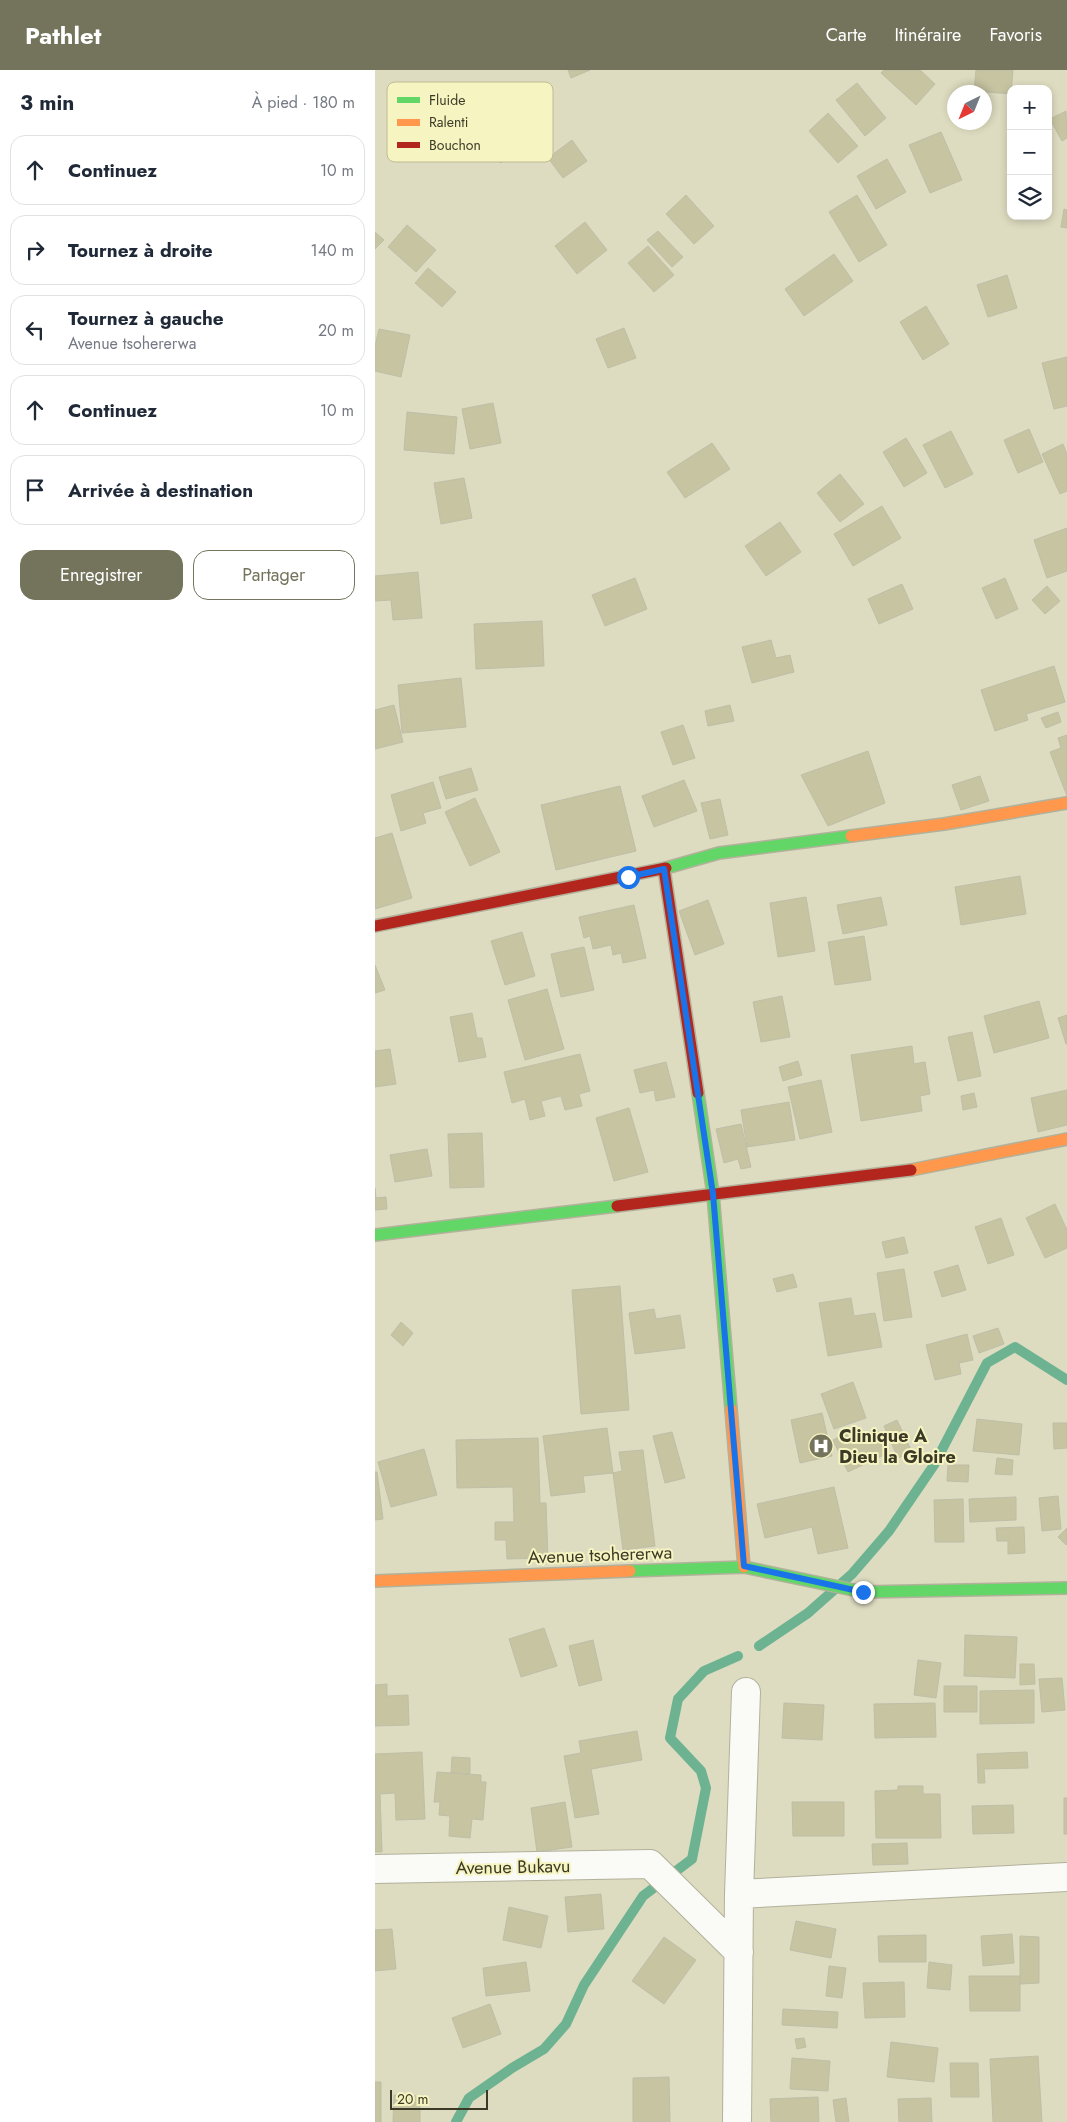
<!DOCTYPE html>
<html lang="fr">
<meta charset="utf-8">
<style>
:root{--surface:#fff;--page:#f2f2f3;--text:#1f2937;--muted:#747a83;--line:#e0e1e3;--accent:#74735c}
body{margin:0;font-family:Jost,sans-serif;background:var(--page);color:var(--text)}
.controls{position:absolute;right:15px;top:15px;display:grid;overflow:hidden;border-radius:10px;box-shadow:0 2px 8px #0003}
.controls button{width:45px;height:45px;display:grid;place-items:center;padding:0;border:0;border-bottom:1px solid var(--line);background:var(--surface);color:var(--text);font:25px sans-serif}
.compass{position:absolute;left:572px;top:15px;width:45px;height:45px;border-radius:50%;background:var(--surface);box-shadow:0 2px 8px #0003;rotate:223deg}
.scale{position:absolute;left:15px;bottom:12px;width:98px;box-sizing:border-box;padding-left:5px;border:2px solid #3b3a26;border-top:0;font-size:14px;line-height:18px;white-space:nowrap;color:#3b3a26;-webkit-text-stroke:4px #f6f4c1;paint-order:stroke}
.stop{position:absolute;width:15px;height:15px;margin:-11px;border:4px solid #1a73e8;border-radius:50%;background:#fff}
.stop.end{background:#1a73e8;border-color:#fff;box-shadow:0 1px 5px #0008}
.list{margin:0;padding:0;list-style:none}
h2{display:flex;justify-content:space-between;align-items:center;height:65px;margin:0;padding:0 20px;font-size:21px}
h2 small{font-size:16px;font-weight:400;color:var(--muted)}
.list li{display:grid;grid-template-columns:32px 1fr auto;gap:15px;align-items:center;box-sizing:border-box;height:70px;margin:0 10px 10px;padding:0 10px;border:1px solid var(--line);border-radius:15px}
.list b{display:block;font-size:19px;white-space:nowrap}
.list p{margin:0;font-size:16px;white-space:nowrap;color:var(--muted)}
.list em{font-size:16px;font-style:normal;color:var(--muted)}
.actions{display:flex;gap:10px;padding:15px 20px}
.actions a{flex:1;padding:11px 0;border:1px solid var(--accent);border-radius:15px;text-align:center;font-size:18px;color:var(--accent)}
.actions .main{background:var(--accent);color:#fff}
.icon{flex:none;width:28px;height:28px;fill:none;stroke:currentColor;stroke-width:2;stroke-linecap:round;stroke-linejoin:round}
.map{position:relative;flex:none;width:692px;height:2052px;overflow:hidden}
header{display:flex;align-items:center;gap:30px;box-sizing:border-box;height:70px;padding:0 25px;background:var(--accent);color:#fff}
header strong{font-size:24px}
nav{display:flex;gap:28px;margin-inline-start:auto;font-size:18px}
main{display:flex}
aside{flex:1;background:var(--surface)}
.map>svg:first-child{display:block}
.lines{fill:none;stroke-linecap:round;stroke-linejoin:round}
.stream{stroke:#6db391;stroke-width:10}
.building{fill:#c6c4a1;stroke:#bfbea8}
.street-casing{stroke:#b2b19b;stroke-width:30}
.fast-casing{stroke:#b2b19b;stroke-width:14}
.slow-casing{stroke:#b2b19b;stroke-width:14}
.jam-casing{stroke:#b2b19b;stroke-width:14}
.street{stroke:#fafaf6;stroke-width:28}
.fast{stroke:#63d668;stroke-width:11}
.slow{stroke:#ff974d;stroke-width:11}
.jam{stroke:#b3261e;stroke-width:11}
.route{stroke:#1a73e8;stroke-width:6}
.labels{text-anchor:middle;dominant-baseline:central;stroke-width:4;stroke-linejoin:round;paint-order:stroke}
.poi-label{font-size:18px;font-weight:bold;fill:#3b3a26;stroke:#f6f4c1;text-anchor:start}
.street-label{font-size:18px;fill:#3b3a26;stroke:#f6f4c1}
.key{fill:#f6f4c1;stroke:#bebc92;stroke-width:1}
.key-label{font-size:14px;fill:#3b3a26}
</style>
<header>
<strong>Pathlet</strong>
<nav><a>Carte</a><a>Itinéraire</a><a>Favoris</a></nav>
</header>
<main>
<aside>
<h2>3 min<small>À pied · 180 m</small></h2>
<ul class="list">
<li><svg class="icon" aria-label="ahead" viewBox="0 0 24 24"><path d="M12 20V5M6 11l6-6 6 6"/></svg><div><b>Continuez</b></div><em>10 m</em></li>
<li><svg class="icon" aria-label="right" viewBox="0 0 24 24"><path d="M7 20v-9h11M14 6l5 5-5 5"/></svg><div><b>Tournez à droite</b></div><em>140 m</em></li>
<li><svg class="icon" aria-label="left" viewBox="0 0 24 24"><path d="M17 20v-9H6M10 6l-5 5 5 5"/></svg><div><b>Tournez à gauche</b><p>Avenue tsohererwa</p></div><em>20 m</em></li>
<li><svg class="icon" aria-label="ahead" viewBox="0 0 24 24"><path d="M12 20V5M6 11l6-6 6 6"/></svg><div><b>Continuez</b></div><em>10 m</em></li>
<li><svg class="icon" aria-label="arrive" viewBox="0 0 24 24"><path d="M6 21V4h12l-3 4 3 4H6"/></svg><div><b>Arrivée à destination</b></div></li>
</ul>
<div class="actions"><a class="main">Enregistrer</a><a>Partager</a></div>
</aside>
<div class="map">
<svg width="692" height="2052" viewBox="0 0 692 2052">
<rect width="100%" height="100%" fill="#dddcc0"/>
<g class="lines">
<path class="stream" d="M384,1576L433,1543L477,1504L514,1461L559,1395L612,1293L640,1277L692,1310
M81,2052L94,2028L137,1998L169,1979L191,1954L209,1915L268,1826L317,1789L331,1718L326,1701L295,1668L303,1629L329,1601L363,1586"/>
</g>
<path class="building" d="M193,0H215L196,8Z
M509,0H545L560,14L541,35L506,3Z
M601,0H638L636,24L599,21Z
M482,13L511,48L490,66L461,30Z
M691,41L692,68L687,71L675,49Z
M453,43L483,76L463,93L434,61Z
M566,62L587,110L555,123L534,75Z
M197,70L212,91L188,108L173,88Z
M120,74L133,85L126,93L113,83Z
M512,89L531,122L501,139L482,106Z
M311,125L339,156L319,174L291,144Z
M482,125L512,175L484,192L454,142Z
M689,139L692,140V158L686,157Z
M210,152L232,180L202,204L180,176Z
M32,155L61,180L41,202L13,177Z
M283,161L308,187L297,197L272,170Z
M0,162L9,170L0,179Z
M273,176L299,205L279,222L253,193Z
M459,184L478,211L429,246L410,219Z
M53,198L81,222L67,237L40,213Z
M632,205L642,238L613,247L602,215Z
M551,236L574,274L548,290L525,252Z
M249,258L261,288L233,298L221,269Z
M4,259L35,265L26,307L0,301V276Z
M692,287V336L679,339L667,293Z
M118,333L126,373L95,379L87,339Z
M32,342L82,347L79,384L29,380Z
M654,359L668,392L643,403L629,370Z
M576,361L598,404L570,418L548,375Z
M531,368L552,403L529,417L508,382Z
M337,373L355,399L310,428L292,402Z
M688,374L692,384V421L685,424L667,384Z
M465,404L489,434L465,452L442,423Z
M89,408L97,448L66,454L59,413Z
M507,436L526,468L478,496L459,464Z
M405,452L426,482L391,506L370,476Z
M692,458V501L672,508L659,470Z
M43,502L47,548L18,550L16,530L0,531V506Z
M260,508L272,539L230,556L217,525Z
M630,508L643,539L621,549L607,518Z
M527,514L538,539L504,554L493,529Z
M672,516L685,531L670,544L657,530Z
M167,551L169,596L101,599L99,554Z
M396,570L401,588L415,585L419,602L377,613L367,577Z
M679,596L690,632L651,644L653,650L620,661L606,620Z
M86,608L91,657L27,663L23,615Z
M19,635L28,672L0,679V640Z
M355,635L359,651L333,656L330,641Z
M683,642L686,652L671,658L666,648Z
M308,655L320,688L298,695L286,662Z
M692,665V726L675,682L686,678L683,668Z
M493,681L510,733L453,756L426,705Z
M96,698L103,720L71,729L64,707Z
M605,706L614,731L586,740L577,715Z
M309,710L322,741L279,757L267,726Z
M58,712L66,738L48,743L51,753L26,761L16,725Z
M245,716L261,781L181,800L166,735Z
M100,728L125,782L95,796L70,742Z
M345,729L353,765L335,769L326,733Z
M17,763L37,828L0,839V768Z
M645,806L651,844L586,855L580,817Z
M431,827L440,881L403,887L395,833Z
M506,827L512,855L468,864L462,835Z
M333,830L349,874L320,885L304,841Z
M259,835L271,888L248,893L246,883L238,885L236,875L218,879L215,866L209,868L204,847Z
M147,862L160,906L130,915L116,871Z
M489,866L496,910L460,915L453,872Z
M209,877L219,920L186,927L176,884Z
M0,895L10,920L0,923Z
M172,919L189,979L150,990L133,930Z
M407,926L415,967L386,972L378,932Z
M664,931L674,968L619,983L609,946Z
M97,943L102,968H107L111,987L84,992L75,947Z
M692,945V974H691L683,948Z
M597,962L606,1006L583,1011L573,967Z
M537,976L539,994L550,992L555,1024L545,1026L547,1041L486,1051L476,985Z
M15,979L21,1014L0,1017V981Z
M205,984L215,1021L204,1024L207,1036L190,1040L186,1026L166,1031L170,1046L155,1050L150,1029L137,1033L129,1002Z
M423,991L427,1005L408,1011L404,997Z
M291,992L300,1027L281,1031L279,1020L265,1023L259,1000Z
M446,1010L457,1062L425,1069L413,1017Z
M692,1020V1055L663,1062L656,1028Z
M599,1023L602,1037L588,1040L586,1026Z
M414,1032L420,1070L372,1077L366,1040Z
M254,1038L273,1102L239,1111L221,1048Z
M366,1054L376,1097L366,1099L363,1089L349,1093L341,1059Z
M107,1063L109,1117L75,1118L73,1064Z
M52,1079L57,1106L20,1112L15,1085Z
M0,1118L1,1128L11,1127L12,1139L0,1140Z
M680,1134L692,1160V1178L670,1188L651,1148Z
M626,1148L639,1185L613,1194L600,1157Z
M529,1167L533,1183L511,1188L507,1172Z
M583,1195L591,1220L567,1227L559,1202Z
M529,1199L537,1247L509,1251L502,1203Z
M418,1204L422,1217L402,1222L398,1209Z
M245,1216L254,1340L206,1344L197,1220Z
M476,1228L479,1246L500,1243L507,1277L453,1286L444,1233Z
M279,1239L281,1249L305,1245L310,1278L260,1284L254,1243Z
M26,1252L38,1263L28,1276L16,1265Z
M623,1258L629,1274L604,1283L598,1266Z
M592,1264L598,1290L584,1293L586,1304L560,1310L551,1275Z
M478,1312L491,1348L459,1359L446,1324Z
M447,1343L457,1386L425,1393L416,1350Z
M602,1349L647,1354L644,1385L598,1381Z
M522,1350L537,1382L523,1388L509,1356Z
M678,1353H692V1378L679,1379Z
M232,1358L238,1403L208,1406L210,1422L176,1426L168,1366Z
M502,1359L513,1383L473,1402L458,1370L472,1363L475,1371Z
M297,1362L310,1408L290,1413L278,1366Z
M163,1368L165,1433H171L173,1488L132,1489L131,1470H120V1452H139L138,1417L82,1418L81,1370Z
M49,1379L62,1425L16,1437L3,1392Z
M268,1380L280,1476L248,1480L238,1403L247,1401L244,1382Z
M622,1388L638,1390L637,1405L620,1404Z
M573,1395H594L593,1412L572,1411Z
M0,1402H2L8,1449L0,1450Z
M459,1417L473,1478L443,1484L437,1457L390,1468L382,1434Z
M683,1426L686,1459L667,1461L664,1428Z
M641,1427V1450L595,1452L594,1429Z
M588,1429L589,1472H560L559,1430Z
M649,1457L650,1483L633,1484V1471H622L621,1458Z
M692,1458V1474L691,1475L683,1467Z
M169,1558L182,1596L146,1607L134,1569Z
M590,1565L642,1567L640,1608L589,1606Z
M218,1570L227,1610L204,1616L194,1576Z
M543,1590L566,1593L561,1628L539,1625Z
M645,1594H659L660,1614L645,1615Z
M687,1608L690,1640L667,1642L664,1609Z
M12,1614V1626L33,1625L34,1655L0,1656V1615Z
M569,1616H602V1642H569Z
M659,1620V1653L605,1654V1621Z
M409,1633L449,1635L447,1670L407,1668Z
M560,1633L561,1667L500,1668L499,1634Z
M262,1661L267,1690L216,1699L224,1744L200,1748L189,1686L206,1683L204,1671Z
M47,1682L50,1749L21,1750L20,1723L5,1724L7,1782H0V1684Z
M652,1682L653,1698L609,1699L610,1713H603L602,1684Z
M77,1687L95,1688V1704L76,1703Z
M62,1702L106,1705V1712H111L108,1750L97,1749L95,1768L74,1766L75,1746L64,1745L65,1732H59Z
M523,1716H548V1724H565L566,1768H501L500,1721L523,1720Z
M689,1728H692V1764H689Z
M190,1732L197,1777L162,1782L156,1738Z
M417,1732H469V1766H418Z
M638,1735L639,1763L598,1764L597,1736Z
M532,1773L533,1794L498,1795L497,1774Z
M226,1824L229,1859L193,1862L190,1827Z
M134,1837L173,1846L166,1878L128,1870Z
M421,1851L461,1859L456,1888L415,1880Z
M17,1859L21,1899L0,1901V1860Z
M637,1864L639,1893L608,1896L606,1866Z
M551,1865V1892H504L503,1866Z
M645,1866L664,1867V1913L645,1914Z
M289,1867L321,1890L289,1934L257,1911Z
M151,1892L155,1921L111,1926L108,1898Z
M554,1892L577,1895L575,1920L552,1918Z
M454,1896L471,1898L467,1928L451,1926Z
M594,1906H645V1941H595Z
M529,1912L530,1947L490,1948L488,1913Z
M115,1934L126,1964L88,1978L77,1948Z
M408,1939L463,1942L462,1958L407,1955Z
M429,1968L431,1977L422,1979L420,1969Z
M516,1972L563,1978L559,2012L512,2007Z
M663,1986L667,2052H618L615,1989Z
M417,1988L455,1991L453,2021L415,2019Z
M575,1993H603L604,2027H576Z
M294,2007L295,2052H258V2008Z
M0,2012H6V2052H0Z
M19,2025L45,2026V2052H18Z
M443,2027L444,2052H396L395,2029Z
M471,2028L474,2052H461L458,2030Z
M556,2028L557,2052H524L523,2029Z"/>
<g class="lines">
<defs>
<path id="street" d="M0,1799L275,1794L364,1882
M364,1824L692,1807
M362,2052L364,1824L371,1622"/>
<path id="fast" d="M291,798L344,783L476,766
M323,1023L338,1124L356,1339
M0,1165L242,1136
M255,1501L369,1497L488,1522L692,1518"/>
<path id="slow" d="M476,766L569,754L692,733
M536,1100L692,1069
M356,1339L369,1497
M0,1511L255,1501"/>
<path id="jam" d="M289,799L323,1023
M0,856L291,798
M242,1136L536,1100"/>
</defs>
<use href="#street" class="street-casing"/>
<use href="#fast" class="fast-casing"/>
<use href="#slow" class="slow-casing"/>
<use href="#jam" class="jam-casing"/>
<use href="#street" class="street"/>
<use href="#fast" class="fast"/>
<use href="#slow" class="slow"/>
<use href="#jam" class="jam"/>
</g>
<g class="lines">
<path class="route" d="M253,807L289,799L338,1124L369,1496L488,1522"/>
</g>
<defs>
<symbol id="hospital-disc" viewBox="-11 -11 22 22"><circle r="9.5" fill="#74735c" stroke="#f6f4c1"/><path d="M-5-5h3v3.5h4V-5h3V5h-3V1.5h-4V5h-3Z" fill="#fff"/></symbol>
</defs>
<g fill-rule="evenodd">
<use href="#hospital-disc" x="432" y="1362" width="28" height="28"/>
</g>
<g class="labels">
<g class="poi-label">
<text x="464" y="1366">Clinique A<tspan x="464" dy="21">Dieu la Gloire</tspan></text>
</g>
<g class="street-label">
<text transform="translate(225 1485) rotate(-2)">Avenue tsohererwa</text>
<text transform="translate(138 1797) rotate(-1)">Avenue Bukavu</text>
</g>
</g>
<rect x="12" y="12" width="166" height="80" rx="8" class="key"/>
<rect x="22" y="27" width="23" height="6" fill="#63d668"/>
<rect x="22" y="49" width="23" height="7" fill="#ff974d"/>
<rect x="22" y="72" width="23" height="6" fill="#b3261e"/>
<g class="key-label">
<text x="54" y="35">Fluide</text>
<text x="54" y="57">Ralenti</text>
<text x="54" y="80">Bouchon</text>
</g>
</svg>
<div class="controls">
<button>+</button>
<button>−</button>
<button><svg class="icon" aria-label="layers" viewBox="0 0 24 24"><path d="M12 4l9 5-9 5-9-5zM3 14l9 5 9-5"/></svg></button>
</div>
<svg class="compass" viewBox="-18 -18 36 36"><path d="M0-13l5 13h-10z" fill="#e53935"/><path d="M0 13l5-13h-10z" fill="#747a83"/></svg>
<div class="scale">20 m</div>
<div class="stop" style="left:253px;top:807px"></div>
<div class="stop end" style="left:488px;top:1522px"></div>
</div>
</main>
